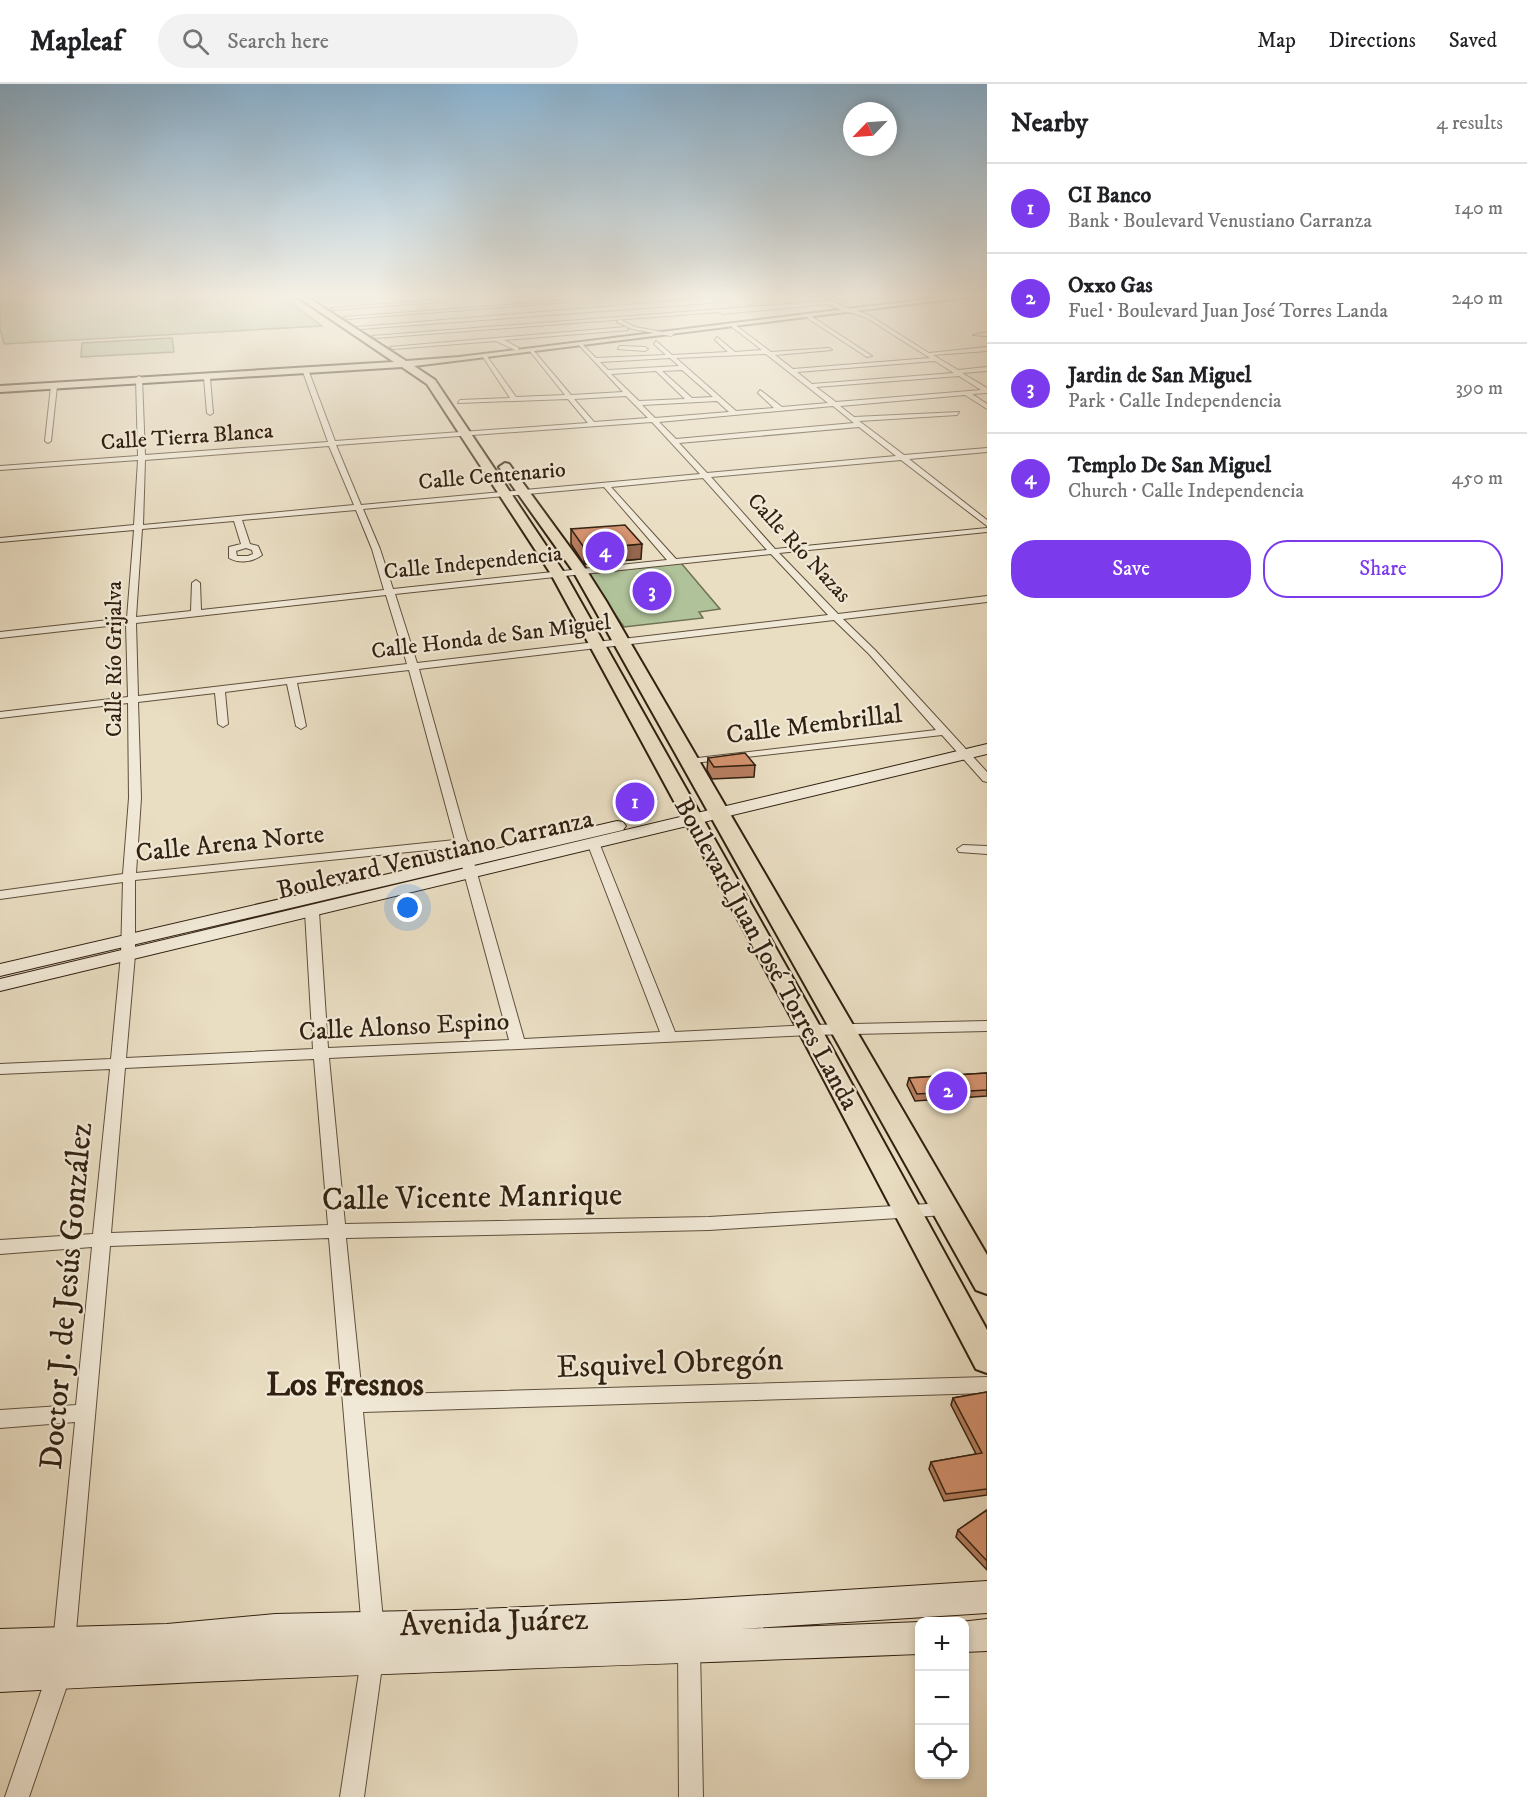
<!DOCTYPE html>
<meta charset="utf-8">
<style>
:root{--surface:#fff;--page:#f2f2f2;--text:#202124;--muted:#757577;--line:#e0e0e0;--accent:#7c3aed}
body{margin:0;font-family:"IM FELL DW Pica",serif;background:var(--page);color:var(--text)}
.controls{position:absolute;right:18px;bottom:18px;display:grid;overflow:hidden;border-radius:12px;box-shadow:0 3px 9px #0003}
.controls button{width:54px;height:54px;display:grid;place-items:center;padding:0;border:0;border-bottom:2px solid var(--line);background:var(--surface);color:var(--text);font:30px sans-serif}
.compass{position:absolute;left:843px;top:18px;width:54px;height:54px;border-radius:50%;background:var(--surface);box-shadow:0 3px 9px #0003;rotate:245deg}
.you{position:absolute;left:408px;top:824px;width:21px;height:21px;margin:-15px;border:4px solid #fff;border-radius:50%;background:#1a73e8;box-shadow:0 0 0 9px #1a73e833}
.badge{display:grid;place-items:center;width:39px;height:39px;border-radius:50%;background:var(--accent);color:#fff;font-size:20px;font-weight:700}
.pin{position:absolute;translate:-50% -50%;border:3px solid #fff;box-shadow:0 2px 6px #0006}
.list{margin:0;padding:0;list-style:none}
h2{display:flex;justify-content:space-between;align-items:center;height:78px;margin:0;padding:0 24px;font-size:26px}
h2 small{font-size:20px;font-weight:400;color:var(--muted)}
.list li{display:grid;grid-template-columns:39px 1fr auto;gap:18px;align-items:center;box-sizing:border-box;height:90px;padding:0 24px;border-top:2px solid var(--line)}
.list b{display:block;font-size:22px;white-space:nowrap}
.list p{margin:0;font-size:20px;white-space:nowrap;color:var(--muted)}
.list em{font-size:20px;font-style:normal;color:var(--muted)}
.actions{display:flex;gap:12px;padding:18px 24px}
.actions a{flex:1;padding:14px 0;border:2px solid var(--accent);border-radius:24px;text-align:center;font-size:21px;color:var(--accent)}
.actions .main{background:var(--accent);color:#fff}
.icon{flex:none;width:33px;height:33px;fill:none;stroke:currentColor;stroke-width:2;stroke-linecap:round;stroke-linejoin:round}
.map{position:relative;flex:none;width:987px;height:1713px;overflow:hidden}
header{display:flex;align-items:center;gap:36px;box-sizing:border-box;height:84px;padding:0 30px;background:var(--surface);border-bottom:2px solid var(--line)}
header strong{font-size:28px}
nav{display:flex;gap:33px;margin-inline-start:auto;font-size:21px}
.search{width:420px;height:54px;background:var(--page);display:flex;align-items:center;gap:15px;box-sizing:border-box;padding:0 21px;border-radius:33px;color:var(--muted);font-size:22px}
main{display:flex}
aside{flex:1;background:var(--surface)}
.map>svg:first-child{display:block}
.green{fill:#b0c299;stroke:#707154;stroke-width:1.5}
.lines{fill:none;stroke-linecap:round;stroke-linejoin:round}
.street-casing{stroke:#5f4f3c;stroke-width:2}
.secondary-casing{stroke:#312010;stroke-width:2}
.primary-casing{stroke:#312010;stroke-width:4}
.street{fill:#f1e9d7;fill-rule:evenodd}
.secondary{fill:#f1e9d7;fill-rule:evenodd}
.primary{fill:#e9ddc2;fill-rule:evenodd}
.wall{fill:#b77e60;stroke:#312010;stroke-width:1.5}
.shaded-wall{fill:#95674e;stroke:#312010;stroke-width:1.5}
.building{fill:#d59370;stroke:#312010;stroke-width:1.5}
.labels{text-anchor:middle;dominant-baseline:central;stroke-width:4.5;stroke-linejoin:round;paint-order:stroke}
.far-street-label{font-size:22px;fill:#312010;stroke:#f1e9d7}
.street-label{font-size:26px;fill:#312010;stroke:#f1e9d7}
.near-street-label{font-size:32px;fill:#312010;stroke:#f1e9d7}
.near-quarter-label{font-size:33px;font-weight:bold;fill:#312010;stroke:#f1e9d7}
</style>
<header>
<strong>Mapleaf</strong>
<div class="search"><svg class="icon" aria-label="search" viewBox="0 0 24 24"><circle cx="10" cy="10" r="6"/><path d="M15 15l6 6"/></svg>Search here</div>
<nav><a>Map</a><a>Directions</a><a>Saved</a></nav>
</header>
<main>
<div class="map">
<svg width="987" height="1713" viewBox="0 0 987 1713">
<rect width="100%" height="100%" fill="#e9ddc2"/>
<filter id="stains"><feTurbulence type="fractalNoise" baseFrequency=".00333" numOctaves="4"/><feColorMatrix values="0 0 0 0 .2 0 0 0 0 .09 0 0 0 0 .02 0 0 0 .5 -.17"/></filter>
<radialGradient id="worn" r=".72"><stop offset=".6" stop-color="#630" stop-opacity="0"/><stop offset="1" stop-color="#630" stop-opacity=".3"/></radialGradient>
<path class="green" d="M0,211H280L322,242L4,260L0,245Z
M172,254L174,268L81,273L82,259Z
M681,479L720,525L699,528L703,534L624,543L587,490Z"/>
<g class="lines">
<defs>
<path id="street" d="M369,211H393L318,215L321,213Z
M504,211H525L334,226L331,224Z
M640,211H660L347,235L344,233Z
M749,211H769L713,216L711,219L360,245L357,243Z
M884,211H898L832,220L829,218Z
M975,211L987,213V217L976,212Z
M826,217L828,220L722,230L720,228L375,254L372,252Z
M851,225L869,231L929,269L987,263V267L933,271L958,286L987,283V287L962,289L987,304V309L972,310L987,320V325L965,311L840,322L854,333L959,328L957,331L859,337L904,371L987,364V368L909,375L987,436V442L901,376L711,393L775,465L987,444V448L779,469L838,530L987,512V518L843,535L875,566L987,688V698L983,697L942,651L685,680L683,678L689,675L936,646L869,570L834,536L419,585L467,756L470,759L469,761L524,955L660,948L588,761L594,757L600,761L675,948L810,941L987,937V947L810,951L329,974L345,1140L709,1133L945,1119L951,1120L954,1125L951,1130L945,1131L709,1146L346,1154L362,1311L987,1293V1309L363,1328L384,1546L381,1554L373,1557L365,1554L362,1546L329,1154L110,1162L75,1559L72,1567L64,1570L56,1567L53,1559L75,1338L0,1344V1326L76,1321L92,1163L0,1170V1156L93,1150L110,985L0,990V980L111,975L121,871L123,798L0,815V807L123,790L129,714L128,619L0,634V628L128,613L126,540L0,554V548L127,534L134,446L0,458V454L134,441L138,376L0,386V382L138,372L136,294L139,292L142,294L145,371L328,358L303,288L306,286L309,288L335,357L588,339L568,315L458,319L460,316L510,314L483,273L486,271L516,313L565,311L529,266H533L571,311L623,308L578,260H582L596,274L666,271L654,260L656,257L672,271L728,268L715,256L717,253L735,268L762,266L732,243L734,240L771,268L829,264L832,266L775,271L793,285L930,274L865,233L849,228ZM766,270L828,319L782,323L760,306L758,309L774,324L736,327L676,274ZM670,274L679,282L608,286L600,278ZM935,277L954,289L812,300L797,288ZM682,286L713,313L692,314L662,287ZM656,287L685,315L639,317L611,290ZM959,292L981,306L836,318L816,303ZM626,312L648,334L594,338L574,315ZM717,317L729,328L655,334L642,321ZM833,322L854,339L676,355L659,338ZM652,338L700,390L361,421L336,361ZM859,343L896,372L707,389L679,359ZM329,362L354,421L143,441L145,376ZM703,394L767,466L676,475L611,403ZM604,403L667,476L393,505L380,465L363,425ZM356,426L372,465L384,506L201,526L200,499L196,496L192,499L191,527L136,533L142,445L234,437L241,460L229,463V474C239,480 253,478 262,471L258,462L250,460L242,436ZM246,464L252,466L253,470L248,472H237L236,467ZM771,470L828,531L417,579L395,510ZM386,511L407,580L138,612L136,539ZM409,586L455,756L136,789L141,714L138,618L215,609L218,640L223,643L228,640L225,608L287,600L296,642L301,645L306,642L297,599ZM457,763L509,956L328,964L319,828L312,824L305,828L313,965L126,974L135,871V796ZM314,975L328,1141L111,1149L125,984Z
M809,231L811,232L872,272L867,273L807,234Z
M619,235L635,243L674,250L671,252L632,245L617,238Z
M626,243L628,246L504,256L519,264L517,267L496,257L393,265L390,263Z
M987,248V252L973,251Z
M620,262L645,263L648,265L645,267L618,265Z
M207,292L210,294L213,329L210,331L207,329L204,294Z
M54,300L57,302L51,357L48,359L45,357L51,302Z
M963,761L987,762V770L959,768L957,765Z
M689,1553L697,1556L700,1564L703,1713H679L678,1564L681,1556Z
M372,1564L380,1567L383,1575L364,1713H340L361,1575L364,1567Z
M59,1578L67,1582L71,1590L29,1713H5L47,1590L51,1582Z"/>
<path id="secondary" d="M806,211H815L855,227L848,229Z
M987,660V670L0,907V895Z
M617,737L623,738L626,742L623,746L0,892V880Z
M987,1497V1529L740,1545L920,1538V1570C613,1582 306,1591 0,1608V1545L167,1540L275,1530L456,1526L685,1516Z
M987,1535V1567L964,1568V1538H960Z"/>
<path id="primary" d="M295,211H304L406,277L459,273L961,211H983L414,282L435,296L565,490L822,946L987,1246V1289L976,1285L798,946L551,490L427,300L402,283L0,308V302L394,278Z
M505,379L509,380L585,484L606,517L987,1171V1210L976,1206L590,517L573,487L499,383Z"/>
</defs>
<use href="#street" class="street-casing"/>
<use href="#secondary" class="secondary-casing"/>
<use href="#primary" class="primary-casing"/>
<use href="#street" class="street"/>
<use href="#secondary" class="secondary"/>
<use href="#primary" class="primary"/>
</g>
<path class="wall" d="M571,445L641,475L584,480L571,460Z
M708,674L755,681L754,693L712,695L707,686Z
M987,989V1012L915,1017L907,1001L909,994Z
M987,1308V1411L944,1417L929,1385L931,1378L976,1370L951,1321L953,1314Z
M987,1426V1486L956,1453L958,1446Z"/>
<path class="shaded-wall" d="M642,460L641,475L584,480L585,465Z"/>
<path class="building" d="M625,441L642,460L585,465L571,445Z
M745,669L755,681L714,683L708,674Z
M987,989V1006L917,1010L909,994Z
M987,1308V1405L946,1410L931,1378L982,1369L953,1314Z
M987,1426V1477L958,1446Z"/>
<linearGradient id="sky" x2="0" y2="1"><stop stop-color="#8ab6d7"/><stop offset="0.47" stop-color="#f5f0e4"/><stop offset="1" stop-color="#f5f0e4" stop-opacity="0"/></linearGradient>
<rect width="987" height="451" fill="url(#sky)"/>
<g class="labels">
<g class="far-street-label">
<text transform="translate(187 353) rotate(-4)">Calle Tierra Blanca</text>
<text transform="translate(492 392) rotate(-5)">Calle Centenario</text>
<text transform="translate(799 464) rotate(47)">Calle Río Nazas</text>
<text transform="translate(473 479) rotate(-6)">Calle Independencia</text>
<text transform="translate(491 553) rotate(-7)">Calle Honda de San Miguel</text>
<text transform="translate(114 575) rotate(-90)">Calle Río Grijalva</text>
</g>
<g class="street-label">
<text transform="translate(814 641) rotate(-7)">Calle Membrillal</text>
<text transform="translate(230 760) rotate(-6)">Calle Arena Norte</text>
<text transform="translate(435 771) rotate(-13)">Boulevard Venustiano Carranza</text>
<text transform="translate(766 870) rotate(61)">Boulevard Juan José Torres Landa</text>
<text transform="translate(404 943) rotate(-3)">Calle Alonso Espino</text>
</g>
<g class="near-street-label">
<text transform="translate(472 1114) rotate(-1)">Calle Vicente Manrique</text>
<text transform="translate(67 1212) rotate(-85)">Doctor J. de Jesús González</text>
<text transform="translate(670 1280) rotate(-2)">Esquivel Obregón</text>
<text transform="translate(494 1539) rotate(-2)">Avenida Juárez</text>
</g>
<g class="near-quarter-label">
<text x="345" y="1301">Los Fresnos</text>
</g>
</g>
<rect width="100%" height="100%" filter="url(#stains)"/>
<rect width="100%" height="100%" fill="url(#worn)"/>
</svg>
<div class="controls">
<button>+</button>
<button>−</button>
<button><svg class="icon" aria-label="locate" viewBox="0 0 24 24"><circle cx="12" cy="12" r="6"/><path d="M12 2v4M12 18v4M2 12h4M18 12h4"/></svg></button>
</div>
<svg class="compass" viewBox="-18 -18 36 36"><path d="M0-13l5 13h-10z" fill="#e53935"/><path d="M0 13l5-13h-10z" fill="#757577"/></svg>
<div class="you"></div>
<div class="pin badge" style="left:635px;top:718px">1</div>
<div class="pin badge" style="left:948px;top:1007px">2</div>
<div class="pin badge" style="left:652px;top:507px">3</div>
<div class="pin badge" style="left:605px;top:467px">4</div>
</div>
<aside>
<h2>Nearby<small>4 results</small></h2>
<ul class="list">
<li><span class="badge">1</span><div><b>CI Banco</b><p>Bank · Boulevard Venustiano Carranza</p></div><em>140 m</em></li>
<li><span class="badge">2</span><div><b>Oxxo Gas</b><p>Fuel · Boulevard Juan José Torres Landa</p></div><em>240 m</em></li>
<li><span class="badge">3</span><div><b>Jardin de San Miguel</b><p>Park · Calle Independencia</p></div><em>390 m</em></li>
<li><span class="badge">4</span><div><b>Templo De San Miguel</b><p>Church · Calle Independencia</p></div><em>450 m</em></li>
</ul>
<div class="actions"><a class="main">Save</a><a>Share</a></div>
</aside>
</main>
